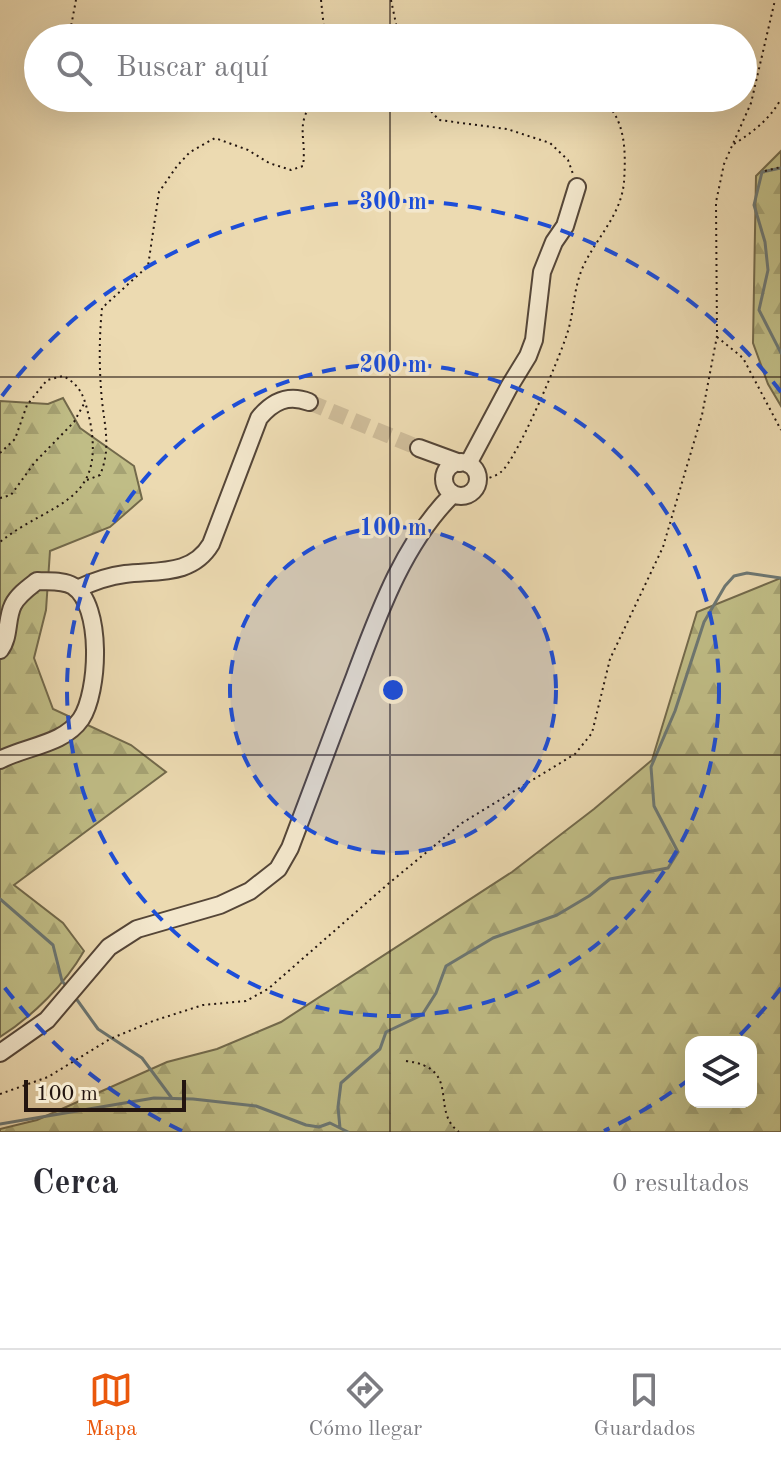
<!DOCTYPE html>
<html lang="es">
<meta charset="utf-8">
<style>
:root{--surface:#fff;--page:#f2f2f3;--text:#2b2b33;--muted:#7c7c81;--line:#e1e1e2;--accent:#ea580c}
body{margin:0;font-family:"Old Standard TT",serif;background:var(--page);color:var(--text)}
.controls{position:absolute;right:24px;bottom:24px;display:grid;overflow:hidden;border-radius:16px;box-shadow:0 8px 32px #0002}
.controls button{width:72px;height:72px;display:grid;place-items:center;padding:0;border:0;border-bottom:2px solid var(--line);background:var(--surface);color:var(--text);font:40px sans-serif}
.scale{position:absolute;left:24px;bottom:20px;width:162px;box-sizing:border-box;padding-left:8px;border:4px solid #231510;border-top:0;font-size:22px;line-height:28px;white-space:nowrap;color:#231510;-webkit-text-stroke:6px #f3e7cc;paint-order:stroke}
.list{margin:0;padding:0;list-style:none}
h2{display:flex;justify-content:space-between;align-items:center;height:104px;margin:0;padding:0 32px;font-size:34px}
h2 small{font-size:26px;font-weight:400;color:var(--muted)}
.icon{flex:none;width:44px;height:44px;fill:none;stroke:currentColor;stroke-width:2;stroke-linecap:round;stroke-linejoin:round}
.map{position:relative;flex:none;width:781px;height:1132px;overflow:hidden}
.search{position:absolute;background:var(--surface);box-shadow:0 8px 32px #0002;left:24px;right:24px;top:24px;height:88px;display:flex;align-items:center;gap:20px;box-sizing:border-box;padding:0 28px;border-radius:44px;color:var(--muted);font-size:30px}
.sheet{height:216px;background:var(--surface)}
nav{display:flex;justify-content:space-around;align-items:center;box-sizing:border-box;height:112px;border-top:2px solid var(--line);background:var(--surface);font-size:22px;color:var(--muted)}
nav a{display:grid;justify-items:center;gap:4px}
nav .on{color:var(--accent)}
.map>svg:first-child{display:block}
.forest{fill:url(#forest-firs);stroke:#72694b;stroke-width:2;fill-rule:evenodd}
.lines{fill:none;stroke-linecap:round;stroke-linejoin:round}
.stream{stroke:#6c7773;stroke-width:3}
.minor-tunnel{stroke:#cebc99;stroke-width:16;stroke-dasharray:16 8;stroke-linecap:butt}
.minor-casing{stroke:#554638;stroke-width:20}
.path{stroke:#231510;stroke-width:2;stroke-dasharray:2 4;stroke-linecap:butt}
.minor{stroke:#f3e7cc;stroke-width:16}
.grid{fill:none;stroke:#231510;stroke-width:2;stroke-opacity:0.55}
.ring{fill:none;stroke:#1d4ed8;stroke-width:4;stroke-dasharray:14 10}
.centre{fill:#1d4ed8;stroke:#f3e7cc;stroke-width:4}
.ring-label{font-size:24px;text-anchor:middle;font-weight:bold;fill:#1d4ed8;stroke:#f3e7cc;stroke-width:7;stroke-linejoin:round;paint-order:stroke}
</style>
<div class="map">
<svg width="781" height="1132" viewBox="0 0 781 1132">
<defs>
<pattern id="forest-firs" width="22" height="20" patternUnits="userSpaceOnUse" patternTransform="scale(2)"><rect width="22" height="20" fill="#c0bd86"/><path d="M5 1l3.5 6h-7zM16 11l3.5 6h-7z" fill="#a5a273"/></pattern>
</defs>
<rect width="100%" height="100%" fill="#ecdab1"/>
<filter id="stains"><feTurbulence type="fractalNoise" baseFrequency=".0025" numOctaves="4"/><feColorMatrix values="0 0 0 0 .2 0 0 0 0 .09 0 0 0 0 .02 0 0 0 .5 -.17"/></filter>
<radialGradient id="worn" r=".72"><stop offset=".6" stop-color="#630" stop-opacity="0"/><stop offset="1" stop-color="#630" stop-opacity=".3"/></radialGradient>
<path class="forest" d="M781,151V406L768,384L753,343L756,176Z
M63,398L80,428L134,466L142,499L110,527L50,551L46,610L34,658L53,709L131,745L166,772L14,885L63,923L84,951C65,984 33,1016 0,1037V401L48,404Z
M781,578V1132H0V1129L37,1120L167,1062L217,1049L281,1022L512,872L594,809L652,760L697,612ZM751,1042V1102H691V1042Z"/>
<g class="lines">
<path class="stream" d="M781,168L762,172L754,205L765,242L768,270L759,310L781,353
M0,899L53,945L62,981L68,988
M75,997L98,1029L142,1058L171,1097
M0,1124L154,1098L193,1099L256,1106L306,1125L319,1127L330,1123L340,1128
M348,1132L340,1128L338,1107L341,1083L380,1049L386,1032L422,1015L436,993L446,966L493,938L557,915L589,896L610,879L668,868L678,852L654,806L651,767L675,711L704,622L725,586L734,576L747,573L781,578"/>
<path class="minor-tunnel" d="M309,402L419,448"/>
<defs>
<path id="minor" d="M419,448L460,463
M444 479a17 17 0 1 1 34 0a17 17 0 1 1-34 0Z
M468,464L509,387L528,356L534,340L542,272L554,242L565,226L577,187
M77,589C92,582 108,576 125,574C157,570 192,576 211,544L259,418C273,401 288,394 309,402
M0,650C10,637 6,619 13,605C18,595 28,588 37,581C48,582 63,580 73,586C103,605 99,692 81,719C63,745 26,746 0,760
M0,1053L47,1020L109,947L137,929L220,905L250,891L278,869L290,848C312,790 333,733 355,676C379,612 404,542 453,494"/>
</defs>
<use href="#minor" class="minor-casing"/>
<path class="path" d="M321,0L325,38
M391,0L399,38
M69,37L76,0
M419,98L439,120L507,129L550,143L568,160L573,174
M734,144C753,132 770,119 781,99
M765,171L781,167
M717,337L743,358L781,430
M0,453L15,439L27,405L47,380L63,376C83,386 85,401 90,421C106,505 51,501 0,542
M87,480L100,475C111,449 105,428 102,401C99,370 99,339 102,308L148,266L159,192L177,166L190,152L215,138L248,150L269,163L291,170L303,166C307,136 294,126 315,98
M478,481C485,479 495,477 501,472C517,459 559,359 567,334C574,314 573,291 582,269C595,239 621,216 624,182C626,151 626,117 600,98
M0,498L11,495L35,462L74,422L85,402
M406,1061C463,1068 429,1110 459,1132
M0,1094L48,1077L110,1039L153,1021L203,1005L246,1001L268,989L388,884L462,823L575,754L592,733L610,659L663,547L702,415L717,336L716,202L724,164L751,103L775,0"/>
<use href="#minor" class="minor"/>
</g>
<path class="grid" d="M390,0V38M390,98V1132M0,377H781M0,755H781"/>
<circle cx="393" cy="690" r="163" fill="#1d4ed8" fill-opacity=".12"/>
<g class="ring">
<circle cx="393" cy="690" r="163"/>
<circle cx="393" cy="690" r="326"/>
<path d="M781 988A489 489 0 0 1 733 1042M691 1078A489 489 0 0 1 604 1131M182 1131A489 489 0 0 1 2 984M2 396A489 489 0 0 1 781 392"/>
</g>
<circle cx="393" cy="690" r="12" class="centre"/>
<g class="ring-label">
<text x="393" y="209">300 m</text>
<text x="393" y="372">200 m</text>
<text x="393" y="535">100 m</text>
</g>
<rect width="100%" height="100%" filter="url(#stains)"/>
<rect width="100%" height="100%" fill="url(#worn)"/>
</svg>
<div class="controls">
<button><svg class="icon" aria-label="layers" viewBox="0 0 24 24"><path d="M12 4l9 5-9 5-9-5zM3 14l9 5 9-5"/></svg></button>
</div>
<div class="scale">100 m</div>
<div class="search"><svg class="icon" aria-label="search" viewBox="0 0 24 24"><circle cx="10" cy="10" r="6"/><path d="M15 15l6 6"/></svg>Buscar aquí</div>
</div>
<section class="sheet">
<h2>Cerca<small>0 resultados</small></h2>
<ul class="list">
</ul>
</section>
<nav>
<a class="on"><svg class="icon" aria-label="map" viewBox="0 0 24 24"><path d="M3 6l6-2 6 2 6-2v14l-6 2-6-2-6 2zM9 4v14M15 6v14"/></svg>Mapa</a>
<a><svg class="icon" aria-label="directions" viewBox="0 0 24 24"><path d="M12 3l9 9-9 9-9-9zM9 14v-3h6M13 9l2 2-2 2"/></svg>Cómo llegar</a>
<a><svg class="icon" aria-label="saved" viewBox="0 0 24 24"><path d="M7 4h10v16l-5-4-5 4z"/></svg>Guardados</a>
</nav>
